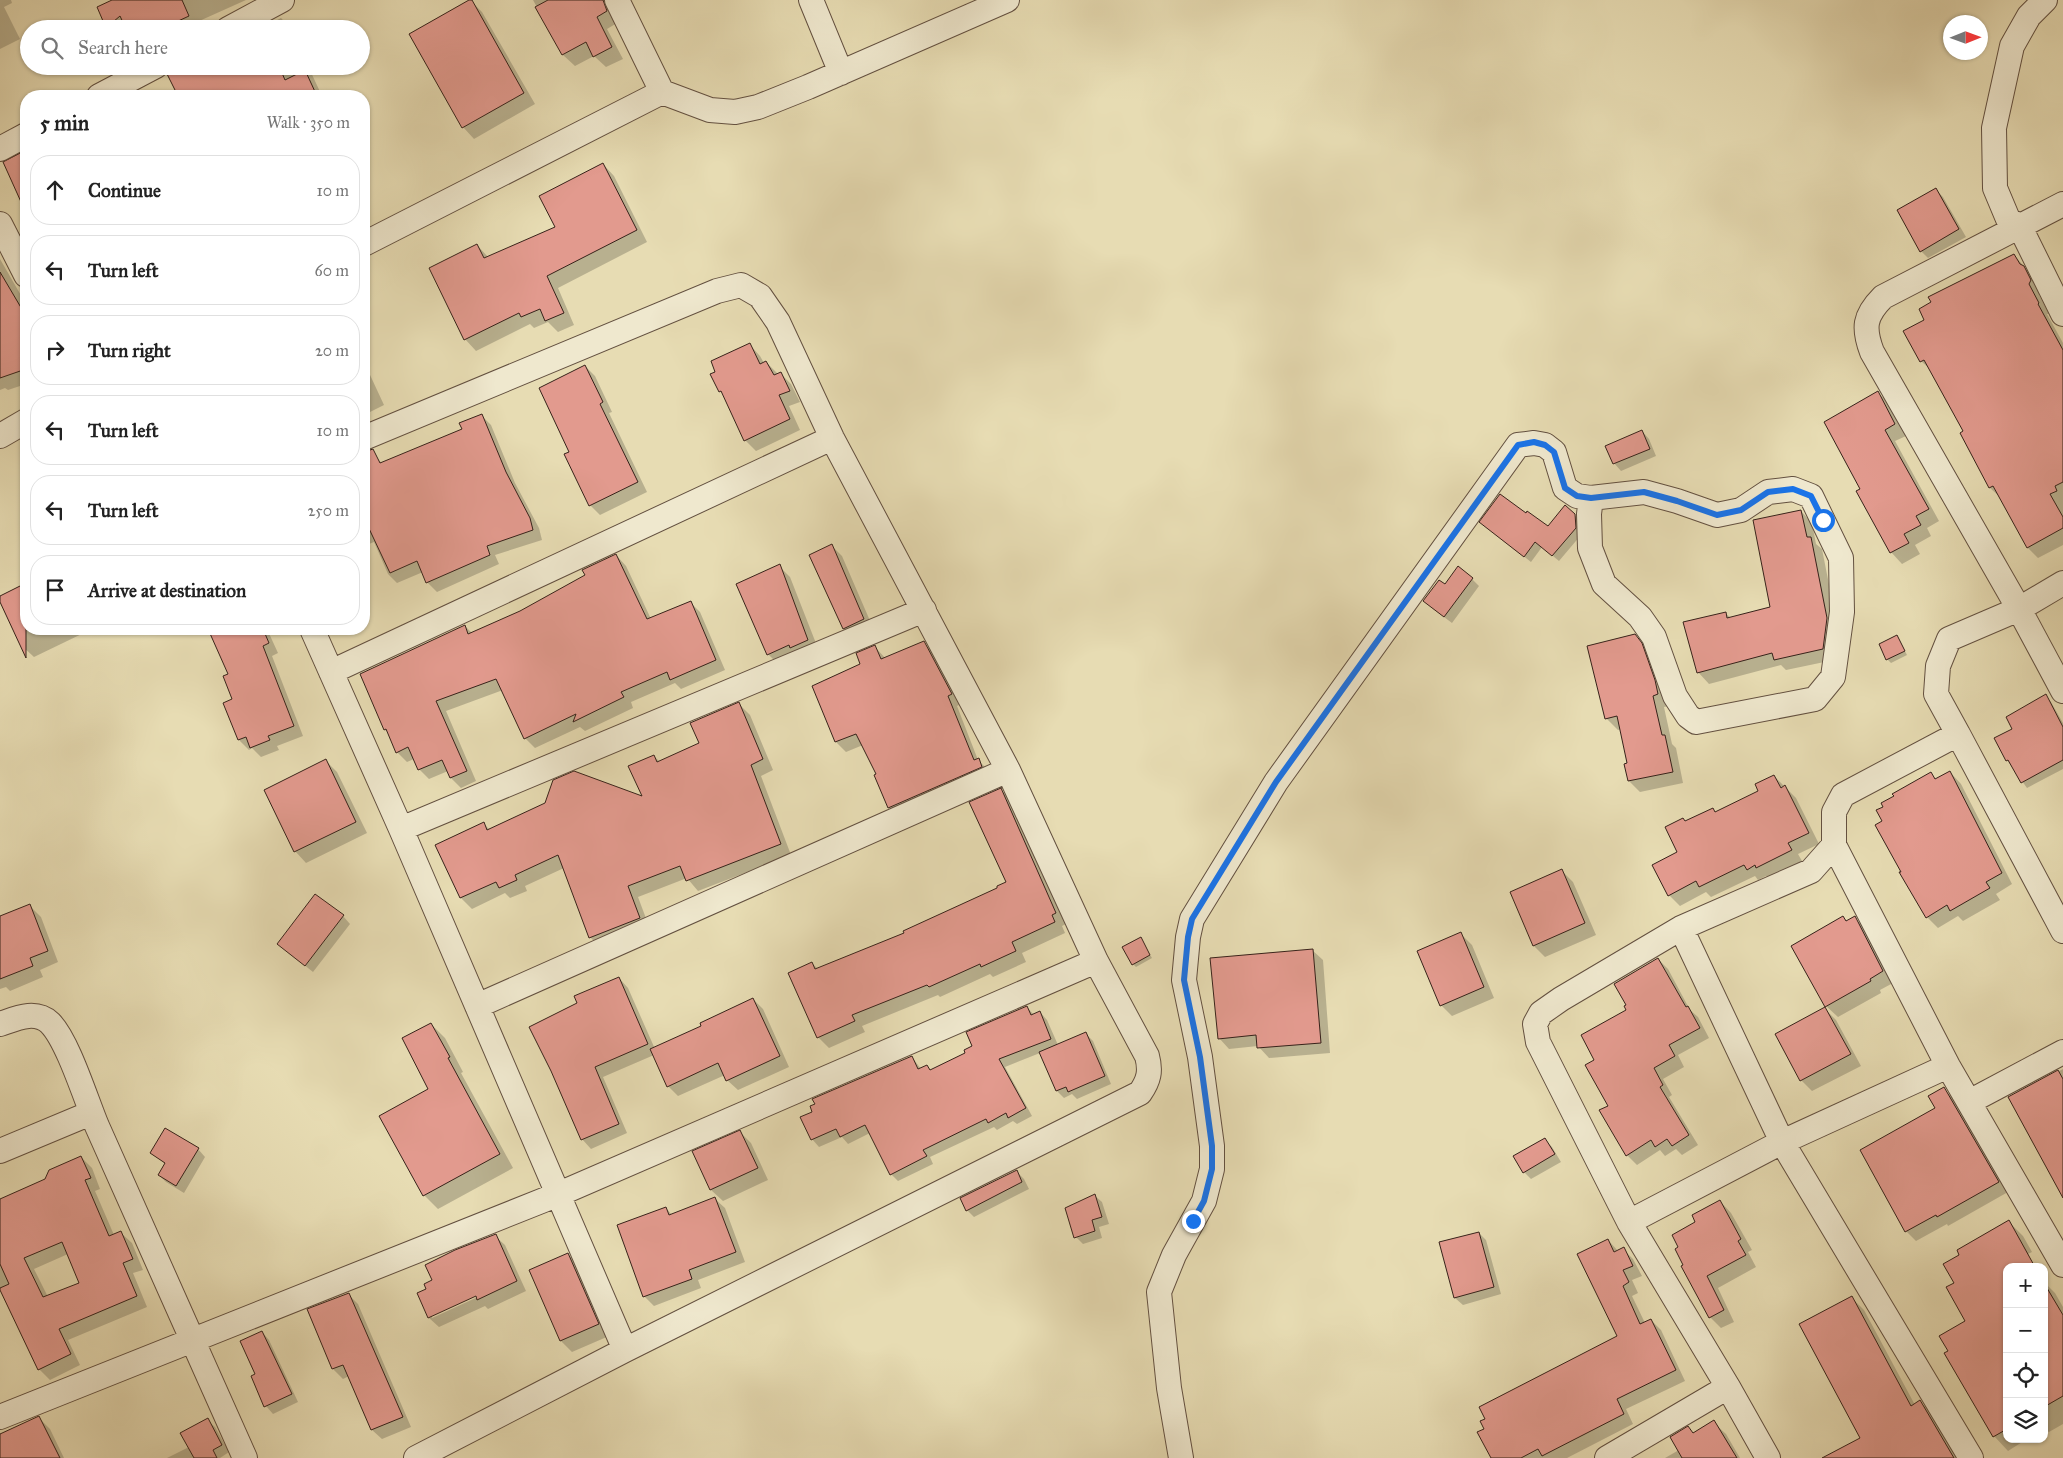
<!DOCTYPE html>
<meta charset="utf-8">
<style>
:root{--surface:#fff;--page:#f6f6f6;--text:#222;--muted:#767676;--line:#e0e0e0}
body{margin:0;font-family:"IM FELL Great Primer",serif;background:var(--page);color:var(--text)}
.controls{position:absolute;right:15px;bottom:15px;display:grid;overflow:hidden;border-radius:10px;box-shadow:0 1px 4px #0004}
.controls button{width:45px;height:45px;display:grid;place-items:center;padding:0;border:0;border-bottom:1px solid var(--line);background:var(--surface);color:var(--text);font:25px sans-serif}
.compass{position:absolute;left:1943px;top:15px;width:45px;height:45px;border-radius:50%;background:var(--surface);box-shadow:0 1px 4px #0004;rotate:89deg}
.stop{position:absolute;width:15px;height:15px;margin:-11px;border:4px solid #1a73e8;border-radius:50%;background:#fff}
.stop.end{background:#1a73e8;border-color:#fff;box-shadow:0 1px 5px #0008}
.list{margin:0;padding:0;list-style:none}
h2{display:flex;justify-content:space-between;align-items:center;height:65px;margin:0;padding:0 20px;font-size:21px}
h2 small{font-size:16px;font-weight:400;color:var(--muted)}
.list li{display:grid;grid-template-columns:32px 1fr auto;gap:15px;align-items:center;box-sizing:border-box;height:70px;margin:0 10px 10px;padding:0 10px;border:1px solid var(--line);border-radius:20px}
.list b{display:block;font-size:19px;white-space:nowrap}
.list em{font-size:16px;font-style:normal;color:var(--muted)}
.icon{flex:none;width:28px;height:28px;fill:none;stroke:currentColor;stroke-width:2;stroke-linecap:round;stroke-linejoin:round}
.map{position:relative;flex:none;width:2063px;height:1458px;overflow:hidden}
.search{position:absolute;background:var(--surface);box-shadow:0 1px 4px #0004;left:20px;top:20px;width:350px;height:55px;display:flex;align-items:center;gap:12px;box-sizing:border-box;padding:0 18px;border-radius:28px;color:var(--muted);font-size:19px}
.panel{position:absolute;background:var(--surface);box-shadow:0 1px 4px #0004;left:20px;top:90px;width:350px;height:545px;border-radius:20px}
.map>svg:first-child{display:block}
.shadow{fill:#0003;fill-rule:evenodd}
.building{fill:#e29a8e;stroke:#37221a;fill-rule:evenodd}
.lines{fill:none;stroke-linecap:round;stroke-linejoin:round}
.street-casing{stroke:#635040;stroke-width:26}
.street{stroke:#efe8ce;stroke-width:24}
.route{stroke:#1a73e8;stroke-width:6}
</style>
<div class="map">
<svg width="2063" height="1458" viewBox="0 0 2063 1458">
<rect width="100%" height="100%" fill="#e7dcb3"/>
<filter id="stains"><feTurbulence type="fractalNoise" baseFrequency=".004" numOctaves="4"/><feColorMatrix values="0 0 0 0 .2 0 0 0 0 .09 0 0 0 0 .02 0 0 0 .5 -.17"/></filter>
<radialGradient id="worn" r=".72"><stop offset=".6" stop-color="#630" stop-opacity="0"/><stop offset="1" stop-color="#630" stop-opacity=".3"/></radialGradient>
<path class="shadow" d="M0,0H11L12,3L4,7L20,39L0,49Z
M115,0H246L197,22L199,28L197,29H109L107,27Z
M533,0H604L617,23L607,29L623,59L606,67L594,56L575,66L563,55Z
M471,1L482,12L535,104L474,139L463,127Z
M281,18L291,29H260Z
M179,66H308L322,96H180L169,74Z
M26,152V206L22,202L4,163Z
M603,164L614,176L647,242L558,288L574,325L558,332L548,322L534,328L530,324L476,351L465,339L477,245L488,257L557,228Z
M1936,190L1943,197L1966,237L1928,258L1921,251Z
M2014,255L2034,278L2041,291L2039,295L2049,314H2047L2063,343V545L2038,558L2028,548L2001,498L1990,488L1961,433L1964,431L1932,371L1921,361L1926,320Z
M0,259L26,304V384L8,390L5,388L0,390Z
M750,345L760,356L764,363L766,362L778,374L780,373L791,384L800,402L789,406L800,430L756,451L745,440L725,396L720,391Z
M364,362L384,405L364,415Z
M585,366L595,376L612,412L609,413L647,492L600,515L590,505L571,452Z
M1878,393L1890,404L1906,436L1895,441L1939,521L1927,528L1931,536L1915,545L1920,554L1902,564L1891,552L1862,489Z
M482,416L491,425L515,483L539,528L542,540L495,555L499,564L437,592L427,582L423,572L397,583L388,574L374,542L364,546V463L376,458L382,463L463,430Z
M1642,431L1649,439L1656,456L1621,471L1614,463Z
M1801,511L1812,523L1816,544L1822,549L1838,630L1834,660L1786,670L1781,665L1709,684L1698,672L1725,613L1731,618L1772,608Z
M1574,515L1581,521V535L1559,561L1542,547L1531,562L1481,522L1548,528Z
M832,546L842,556L874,630L854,638L844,628Z
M616,555L626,566L651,619L690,602L700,612L725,670L681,689L675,683L631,702L633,708L585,731L580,727L535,748L525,738L503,690L446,711L476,781L461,788L451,778L448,771L429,779L419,769L414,759L407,762L397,752L390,734L385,730L361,674L465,626L472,633L520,612L586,575Z
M779,566L790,577L819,651L779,665L768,654Z
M1472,579L1479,586L1452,623L1432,608L1445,586Z
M26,585V629H92L34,657L22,646L0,599V597Z
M222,629H267L278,653L272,656L303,736L277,746L279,750L261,757L252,748L249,750L239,740L225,703L234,700L230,674L212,633Z
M1635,636L1646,647L1669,706L1664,707L1672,744L1676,748L1683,783L1640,792L1629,781V764L1621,729L1618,730L1606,718Z
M1897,636L1907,655L1891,663L1887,659Z
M924,643L934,653L961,704L957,706L978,760L988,770L899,817L889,807L875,776L878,775L863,745L846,752L836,742L813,687L862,665L875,647L886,659Z
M2046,696L2051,702L2063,723V769L2027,788L2007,760L2014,729Z
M739,704L750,715L773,770L761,776L791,855L698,891L687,878L638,897L650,929L601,948L590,937L564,868L525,886L527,891L510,898L505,893L472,909L461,898L437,845L483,823L490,830L644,798L654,756L660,762L701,744Z
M326,761L337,772L367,833L306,863L295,851Z
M1950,772L1961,784L2012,884L1996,894L2000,900L1963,921L1958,916L1938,928L1927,917L1902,872L1883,822L1885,807L1931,774L1937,780Z
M1774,776L1796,798L1819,844L1798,854L1802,861L1768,878L1766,876L1758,880L1755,876L1711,897L1706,892L1680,906L1669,895L1654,866L1679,853L1686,822L1713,809L1716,813L1760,791Z
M1001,790L1012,800L1066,924L1062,926L1065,933L1022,953L1026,962L993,977L990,974L940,997L938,995L862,1026L865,1032L829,1048L818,1037L812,963L818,969L905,933L1008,883Z
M1562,871L1573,882L1596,935L1545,957L1534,946L1511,893Z
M29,905L41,917L58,962L40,970L43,977L10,991L6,987L0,989V917Z
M343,916L350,924L313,972L278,944Z
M1843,917L1848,922L1855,918L1866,929L1893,983L1880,990L1881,993L1838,1017L1826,1006Z
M1461,934L1472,945L1494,998L1452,1016L1441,1005Z
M1140,938L1152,958L1136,967L1133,964Z
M1312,950L1323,960L1330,1053L1269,1058L1258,1046L1229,1049L1219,1038Z
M1658,959L1668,969L1690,1010L1698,1017L1709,1038L1678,1055L1684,1067L1663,1079L1672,1095L1669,1097L1698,1145L1682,1155L1676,1149L1665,1156L1660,1150L1637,1165L1627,1155L1610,1107L1596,1060Z
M619,978L628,988L655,1049L703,1027L753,999L763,1009L789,1067L738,1090L727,1080L725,1075L678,1096L668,1086L654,1055L603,1077L627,1133L591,1149L582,1139L579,1004Z
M1027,1007L1034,1015L1040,1012L1047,1020L1058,1045L1085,1033L1093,1041L1111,1084L1077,1099L1072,1094L1064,1098L1057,1091L1040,1053L1005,1067L1032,1116L1017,1124L1013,1121L997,1130L994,1127L930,1157L933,1164L898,1181L891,1174L870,1133L848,1144L842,1137L819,1147L812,1139L912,1057L921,1069L926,1066L931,1071L967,1054Z
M1825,1009L1836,1020L1861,1066L1812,1091L1801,1080Z
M431,1024L445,1038L463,1072L461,1073L513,1168L438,1209L424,1195L430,1089Z
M2063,1069V1195L2010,1097Z
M1944,1089L1954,1099L2008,1192L1948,1226L1947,1224L1916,1241L1906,1231L1937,1108Z
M740,1132L751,1143L768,1180L723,1201L711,1190L694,1152Z
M1545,1140L1552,1147L1561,1162L1531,1179L1524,1172Z
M198,1149L205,1157L184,1193L166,1182L159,1175L165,1164L152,1153Z
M81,1157L92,1168L100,1189L95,1191L114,1235L121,1233L132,1243L143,1270L133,1273L147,1307L68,1340L80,1365L50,1380L39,1369L0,1287V1202L46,1180ZM68,1254L80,1284L48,1297L34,1269Z
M1016,1171L1024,1179L1029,1189L974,1217L967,1210Z
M1094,1195L1102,1202L1109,1224L1099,1227L1102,1238L1083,1244L1076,1237Z
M715,1199L725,1208L745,1262L698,1280L701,1288L654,1306L644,1296L666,1208L672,1215Z
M1720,1201L1731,1213L1752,1250L1748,1252L1756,1267L1718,1288L1734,1322L1721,1328L1710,1317L1685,1266L1680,1248L1697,1222Z
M2009,1222L2023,1236L2032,1252L2028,1254L2035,1267H2007V1439H2027L2008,1451L1994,1436L1949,1351L1967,1321L1956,1283L1961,1255Z
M1479,1233L1486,1240L1501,1294L1463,1305L1455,1298L1440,1243Z
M495,1236L505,1245L526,1291L488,1309L485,1306L439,1327L429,1318L418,1294L428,1289L434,1280ZM481,1292L482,1295L432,1318V1315Z
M1608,1240L1618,1251L1623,1249L1633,1259L1642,1276L1632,1280L1638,1293L1632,1296L1645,1323L1651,1320L1661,1330L1685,1381L1626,1409L1633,1424L1567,1458H1492L1618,1336Z
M568,1254L579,1266L609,1336L572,1352L561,1341Z
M2044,1282L2055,1293L2063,1307V1424L2049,1432L2044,1429Z
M348,1294L358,1304L411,1427L382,1439L372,1430L349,1376L343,1379L333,1369L308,1310Z
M1852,1298L1864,1310L1915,1405L1920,1402L1933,1414L1958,1458H1825L1861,1439Z
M262,1332L269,1340L298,1402L273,1414L266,1406L252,1377L257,1375Z
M39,1418L50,1429L64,1458H0V1436Z
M207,1420L215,1427L229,1452L220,1458H167L189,1447Z
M1713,1422L1726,1434L1740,1458H1665L1679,1450L1688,1428L1694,1434Z"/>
<path class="building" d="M112,0H182L189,16L161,29H126L120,16L106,28L97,7Z
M469,0H472L524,93L462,128L409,34Z
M548,0H603L607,11L597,17L612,47L593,57L586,42L562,55L535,7Z
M176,66H279L285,80L305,70L317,96H178L167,74L169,70Z
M26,150V213L3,162Z
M603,163L637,230L547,276L564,313L545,321L540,309L521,317L519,313L464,340L429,268L477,244L484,258L555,227L539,196Z
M1936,188L1959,229L1920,252L1897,210Z
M2014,254L2020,264L2024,266L2031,280L2029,284L2039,303L2038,304L2063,350V482L2055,486L2057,491L2050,494L2063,517V528L2027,548L1993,486L1989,488L1960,433L1963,431L1924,360L1920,362L1903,331L1924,320L1919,309L1931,302L1928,297Z
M0,272L26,316V369L0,378Z
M750,343L760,364L766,361L774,375L781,372L790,391L779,395L790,419L744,441L721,391L719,392L710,374L715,372L711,361Z
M585,365L603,402L600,404L638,482L589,506L564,454L569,452L539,388Z
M1878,391L1895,424L1885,430L1929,509L1916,516L1921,525L1904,534L1909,543L1890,553L1856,491L1860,489L1824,422Z
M482,414L506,472L530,518L533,530L487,546L490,555L426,583L417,561L390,573L364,518V452L373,449L380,463L462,429L459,423Z
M1642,430L1650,449L1613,464L1605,446Z
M1500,494L1526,513L1527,511L1548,526L1565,505L1575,514L1576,528L1552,556L1535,542L1524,557L1479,522Z
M1801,510L1807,537H1811L1827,618L1823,649L1774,660L1772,653L1697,673L1683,622L1726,612L1727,618L1770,607L1753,520Z
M832,544L864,619L843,629L809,555Z
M616,554L647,619L691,601L716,660L670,680L667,672L621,692L624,697L573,722L576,714L524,739L496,679L436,701L467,771L450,778L442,760L418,770L408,747L396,753L386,729L384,730L360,674L465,625L468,634L520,611L585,575L582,570Z
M780,564L808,640L790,648L789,645L767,655L736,584Z
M1458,566L1473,578L1444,617L1423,601L1439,580L1445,584Z
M26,583V658L0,602V596Z
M208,629H263L269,643L263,646L294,726L268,736L270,740L250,748L246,737L238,740L223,703L232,699L223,676L228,674Z
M1635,634L1642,643L1655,680L1658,694L1653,696L1662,735H1665L1673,772L1628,781L1624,764L1627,763L1617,716L1605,719L1587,646Z
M1897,635L1905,651L1886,660L1879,644Z
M924,641L952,694L948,696L974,760L979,758L982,767L888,808L874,775L876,774L856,734L835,742L812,686L860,664L856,653L875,645L881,659Z
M2046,694L2063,727V760L2021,783L2008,760L2006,761L1994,738L2012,729L2006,717Z
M739,702L763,759L751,765L781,844L686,881L680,866L628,886L640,918L589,938L558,855L515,875L517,880L499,888L496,882L460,898L435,845L484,822L487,830L545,803L553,780L574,771L642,796L628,766L654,755L657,762L699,743L690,723Z
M326,759L356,822L294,852L264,790Z
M1950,771L2002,873L1986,882L1990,888L1950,911L1947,905L1926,918L1899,872H1901L1875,825L1882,821L1876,810L1883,807L1881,803L1894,796L1892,794L1931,772L1935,779Z
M1774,775L1781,788L1785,785L1809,833L1788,843L1792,850L1756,868L1755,865L1747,870L1744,865L1699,887L1696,881L1668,896L1652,865L1677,852L1665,827L1683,818L1685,821L1713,808L1715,812L1758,791L1755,784Z
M1001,788L1056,913L1052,915L1055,922L1012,942L1016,951L981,967L980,964L929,987L927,985L852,1015L855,1021L817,1038L788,973L812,962L815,969L904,933L903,931L997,888V886L1006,882L969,802Z
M1562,869L1585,923L1533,946L1510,892Z
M315,894L344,915L305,966L277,944Z
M30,904L48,951L30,958L33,966L0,979V916Z
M1843,916L1846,921L1855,916L1883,971L1870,979L1871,981L1825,1007L1791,946Z
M1461,932L1484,987L1440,1006L1417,951Z
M1141,937L1150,955L1132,965L1122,947Z
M1313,949L1321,1043L1257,1048L1256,1035L1218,1039L1210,958Z
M1658,958L1686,1007L1688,1006L1700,1028L1669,1045L1675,1056L1654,1068L1663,1085L1660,1087L1689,1135L1672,1146L1667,1139L1655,1147L1651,1140L1626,1156L1599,1110L1608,1106L1585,1065L1594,1060L1581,1035L1626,1010L1624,1006L1626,1005L1614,984Z
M619,977L648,1044L595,1067L619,1124L581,1140L551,1071L529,1027L577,1003L574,996Z
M753,998L780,1056L726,1081L718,1063L667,1087L650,1049L701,1026L700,1023Z
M1027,1006L1031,1015L1040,1011L1051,1039L999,1059L1026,1108L1008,1118L1006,1113L988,1123L986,1119L923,1150L927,1156L890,1175L865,1125L840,1137L836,1129L811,1140L800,1117L812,1112L810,1106L815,1104L812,1099L912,1056L918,1069L927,1065L930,1070L965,1053L964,1050L972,1046L966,1032Z
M1825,1007L1851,1054L1800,1081L1775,1034Z
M431,1023L450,1057L448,1058L500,1154L423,1196L379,1116L428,1089L402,1038Z
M1086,1032L1105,1076L1068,1092L1066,1087L1056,1091L1039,1052Z
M2058,1070L2063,1079V1198L2008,1097Z
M1944,1087L1999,1182L1937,1217L1936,1215L1905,1232L1860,1150L1935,1108L1928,1096Z
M165,1128L199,1148L176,1186L158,1175L165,1163L150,1153Z
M740,1130L758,1168L710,1190L692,1151Z
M1545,1138L1555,1154L1523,1173L1513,1156Z
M81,1156L91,1178L85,1180L109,1236L121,1231L133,1259L123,1263L137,1296L59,1329L71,1354L38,1370L0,1290V1288L9,1284L0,1264V1199L45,1179L49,1170ZM62,1242L79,1283L43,1297L24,1258Z
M1017,1170L1022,1182L966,1211L960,1198Z
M1095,1194L1102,1217L1092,1220L1095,1231L1074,1238L1065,1208Z
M715,1197L736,1252L689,1270L692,1279L643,1297L617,1225L666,1207L669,1215Z
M1720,1200L1741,1239L1738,1241L1746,1255L1707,1276L1724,1310L1709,1318L1681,1266L1683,1265L1675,1249L1678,1247L1672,1235L1695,1222L1692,1215Z
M2009,1220L2035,1267H2007V1429L1993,1437L1944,1353L1948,1351L1939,1336L1965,1321L1946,1287L1954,1283L1943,1264L1959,1255L1957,1250Z
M1479,1232L1494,1287L1454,1298L1439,1242Z
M496,1234L517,1281L477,1300L476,1296L428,1318L417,1293L426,1289L424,1284L432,1280L425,1265L455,1250Z
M1608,1239L1614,1252L1624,1247L1633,1266L1623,1270L1629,1282L1623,1286L1640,1324L1651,1319L1676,1370L1617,1399L1624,1414L1542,1456L1538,1449L1521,1458H1491L1477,1432L1484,1429L1480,1421L1485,1419L1479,1407L1617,1336L1577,1254Z
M568,1253L599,1324L560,1341L529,1270Z
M2044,1283L2063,1315V1396L2044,1407Z
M349,1293L403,1417L371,1430L343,1365L332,1369L307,1309Z
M1852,1296L1911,1406L1920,1400L1954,1458H1822L1860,1438L1799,1324Z
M262,1331L292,1394L264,1407L251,1376L255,1374L240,1341Z
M39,1416L60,1458H0V1434Z
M208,1418L222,1445L213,1450L217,1458H194L180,1433Z
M1714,1420L1737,1458H1682L1670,1437L1688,1426L1693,1433Z"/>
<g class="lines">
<defs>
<path id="street" d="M617,0L662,92L710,110L735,112L758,107L808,87L1007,0
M811,0L841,73
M2045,0L2029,16L2012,46L1994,128L1995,188L2008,219L2020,227L2063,314
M228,29L282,0
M99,96L156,66
M0,149L26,135
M2063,204L1883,297C1864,316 1863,328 1872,352L2019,609L2063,691
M0,224L26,275
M364,244L662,92
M0,436L26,421
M364,438L717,291L741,285L760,296L778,322L832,438L1008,770L1096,961L1147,1056C1151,1071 1149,1080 1140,1093L625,1350L416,1458
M2063,583L2019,609L1949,639L1938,666L1936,694L1958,734L1843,795L1834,812V845L1948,1066L2063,1265
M312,629L401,829L625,1350
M331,672L832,438
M1958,734L2063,931
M401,829L924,610
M1681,928L1782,1142L1971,1458
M477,1006L1008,770
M0,1024C15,1019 35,1009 50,1023C68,1041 86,1100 97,1126C146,1237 195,1348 245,1458
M1969,1102L2063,1052
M0,1151L91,1113
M1629,1222L1782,1142L1948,1066
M0,1417L559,1194L1096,961
M1181,1458L1169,1388L1159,1292L1174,1255L1204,1201L1212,1169V1146L1200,1057L1184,980L1188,937L1192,919L1276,782L1518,445L1534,443L1545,445L1554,452L1565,488L1577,496L1591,498L1644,492L1677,501L1717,515L1741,510L1768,492L1793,489L1811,496L1841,558L1842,612L1833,677L1815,699L1696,722L1688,716L1675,696L1654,637L1640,617L1604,584L1590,548L1589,514L1591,498
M1607,1458L1728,1387
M1768,1458L1728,1387L1629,1222L1538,1042L1535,1024L1541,1013L1561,999L1681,928L1811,871L1834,845"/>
</defs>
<use href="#street" class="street-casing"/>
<use href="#street" class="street"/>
</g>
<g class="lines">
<path class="route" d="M1193,1221L1204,1201L1212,1169V1146L1200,1057L1184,980L1188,937L1192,919L1276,782L1518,445L1534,442L1545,445L1554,452L1565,488L1577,496L1591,498L1644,492L1677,501L1717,515L1741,510L1768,492L1793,489L1811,496L1823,520"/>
</g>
<rect width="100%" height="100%" filter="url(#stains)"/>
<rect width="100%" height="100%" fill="url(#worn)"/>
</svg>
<div class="controls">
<button>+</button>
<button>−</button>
<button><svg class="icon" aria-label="locate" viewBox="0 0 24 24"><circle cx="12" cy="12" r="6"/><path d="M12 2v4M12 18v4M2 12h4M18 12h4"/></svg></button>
<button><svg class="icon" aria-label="layers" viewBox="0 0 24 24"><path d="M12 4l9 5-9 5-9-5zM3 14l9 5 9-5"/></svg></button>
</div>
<svg class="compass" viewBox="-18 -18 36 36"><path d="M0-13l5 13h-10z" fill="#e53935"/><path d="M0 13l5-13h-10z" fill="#767676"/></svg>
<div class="stop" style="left:1823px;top:520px"></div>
<div class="stop end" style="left:1193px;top:1221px"></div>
<div class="search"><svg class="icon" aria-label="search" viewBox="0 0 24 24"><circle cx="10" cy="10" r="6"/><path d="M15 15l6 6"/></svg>Search here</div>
<section class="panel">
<h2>5 min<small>Walk · 350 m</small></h2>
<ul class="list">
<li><svg class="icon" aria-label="ahead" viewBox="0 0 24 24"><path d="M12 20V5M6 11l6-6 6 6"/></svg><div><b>Continue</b></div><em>10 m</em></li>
<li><svg class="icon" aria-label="left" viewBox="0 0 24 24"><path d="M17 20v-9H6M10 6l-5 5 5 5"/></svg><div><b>Turn left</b></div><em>60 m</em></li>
<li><svg class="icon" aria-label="right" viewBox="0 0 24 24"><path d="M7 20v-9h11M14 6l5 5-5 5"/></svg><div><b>Turn right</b></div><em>20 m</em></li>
<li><svg class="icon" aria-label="left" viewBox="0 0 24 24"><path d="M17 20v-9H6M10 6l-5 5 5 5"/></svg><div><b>Turn left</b></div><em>10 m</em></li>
<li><svg class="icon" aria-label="left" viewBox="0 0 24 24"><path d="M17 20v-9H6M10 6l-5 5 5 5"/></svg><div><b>Turn left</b></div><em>250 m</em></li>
<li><svg class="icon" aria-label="arrive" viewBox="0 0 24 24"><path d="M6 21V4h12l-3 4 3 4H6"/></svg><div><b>Arrive at destination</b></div></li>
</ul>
</section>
</div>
